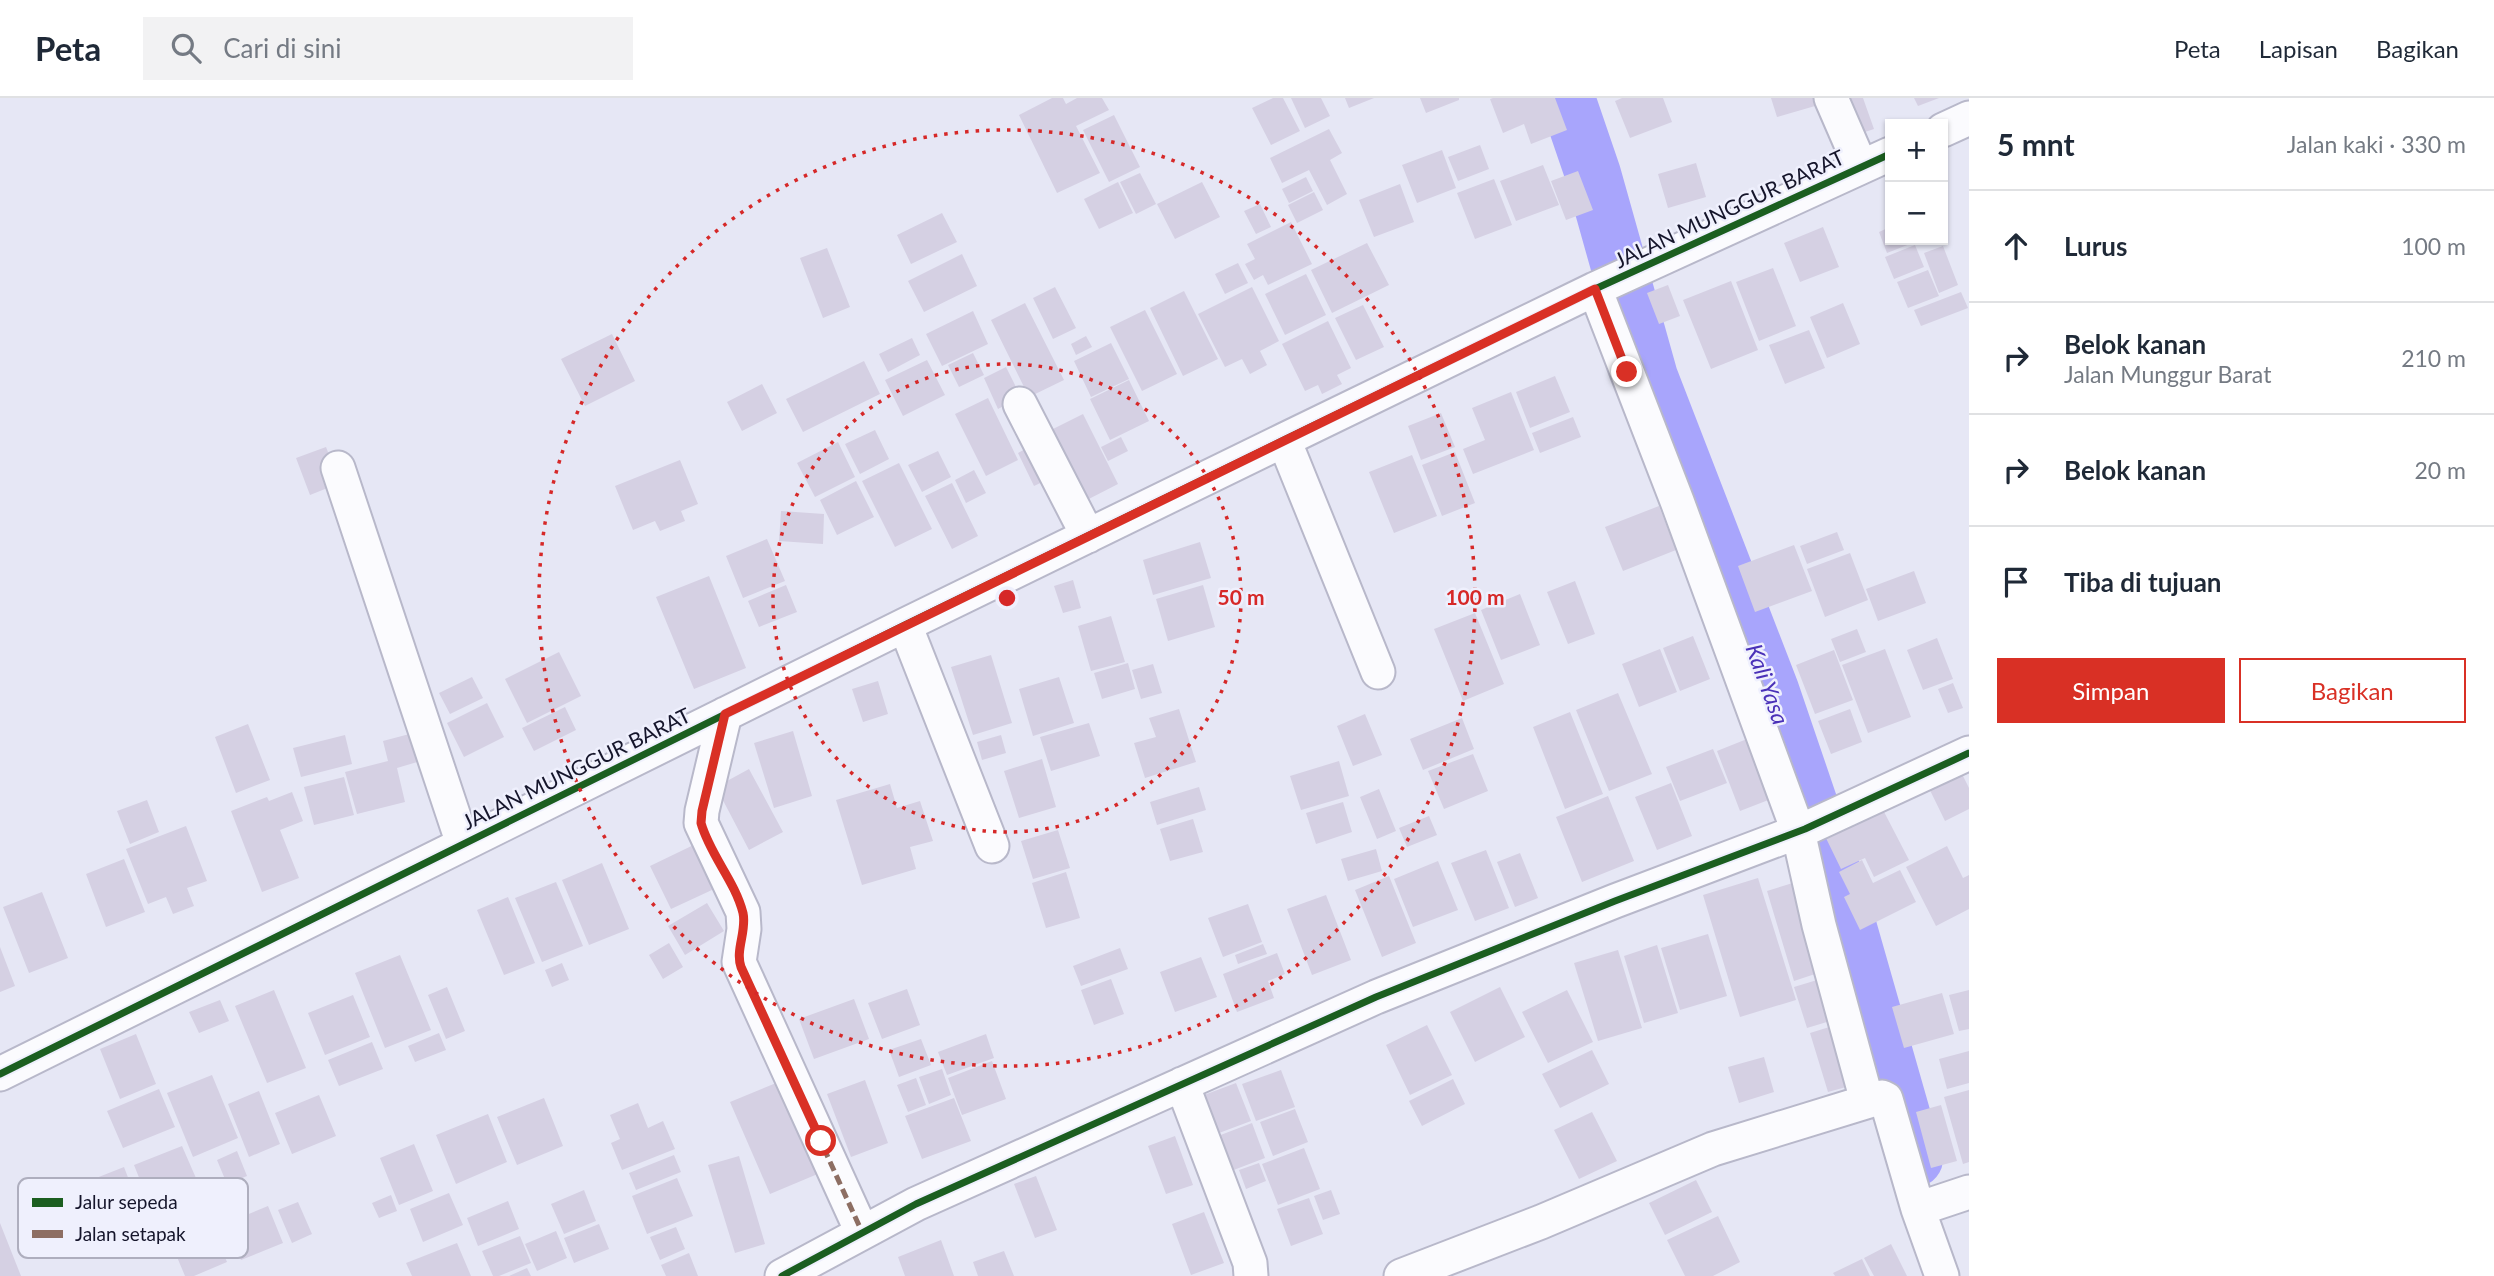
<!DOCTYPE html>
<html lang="id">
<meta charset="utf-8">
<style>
:root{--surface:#fff;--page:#f2f2f3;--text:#1f2937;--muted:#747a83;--line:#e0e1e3;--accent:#d93025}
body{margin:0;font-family:Lato,sans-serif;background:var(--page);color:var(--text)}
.controls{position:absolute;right:21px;top:21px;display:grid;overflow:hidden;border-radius:0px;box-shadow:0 2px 5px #0004}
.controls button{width:63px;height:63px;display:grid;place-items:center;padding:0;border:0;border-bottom:2px solid var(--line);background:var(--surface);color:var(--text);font:35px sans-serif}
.stop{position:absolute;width:21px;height:21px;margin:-16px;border:5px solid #d93025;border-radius:50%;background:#fff}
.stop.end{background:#d93025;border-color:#fff;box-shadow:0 2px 7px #0008}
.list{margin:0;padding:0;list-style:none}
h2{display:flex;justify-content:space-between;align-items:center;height:91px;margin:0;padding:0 28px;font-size:30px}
h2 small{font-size:23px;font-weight:400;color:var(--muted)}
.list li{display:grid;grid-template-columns:46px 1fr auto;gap:21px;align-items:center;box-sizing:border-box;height:112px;padding:0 28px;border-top:2px solid var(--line)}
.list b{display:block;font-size:26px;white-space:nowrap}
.list p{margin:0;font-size:23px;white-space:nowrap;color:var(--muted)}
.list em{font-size:23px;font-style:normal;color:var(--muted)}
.actions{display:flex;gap:14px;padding:21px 28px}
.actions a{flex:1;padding:16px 0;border:2px solid var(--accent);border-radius:0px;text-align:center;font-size:24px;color:var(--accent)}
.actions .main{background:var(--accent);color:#fff}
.icon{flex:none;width:38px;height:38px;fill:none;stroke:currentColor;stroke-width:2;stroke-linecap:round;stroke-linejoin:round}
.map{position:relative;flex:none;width:1969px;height:1178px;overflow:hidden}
header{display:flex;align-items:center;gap:42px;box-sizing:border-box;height:98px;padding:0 35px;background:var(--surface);border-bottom:2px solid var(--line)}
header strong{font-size:33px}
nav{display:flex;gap:38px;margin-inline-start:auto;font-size:24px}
.search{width:490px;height:63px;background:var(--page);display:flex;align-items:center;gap:18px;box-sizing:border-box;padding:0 24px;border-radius:0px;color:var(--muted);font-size:26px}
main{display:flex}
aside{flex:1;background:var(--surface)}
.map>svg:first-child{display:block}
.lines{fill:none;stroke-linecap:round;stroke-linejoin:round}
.river{stroke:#a8a5fc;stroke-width:56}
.building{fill:#d5d0e3}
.minor-casing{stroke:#b8b8ca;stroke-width:37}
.minor{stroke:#fbfbfe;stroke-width:33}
.quiet{stroke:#8d6e63;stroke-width:5;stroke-dasharray:10 5;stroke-linecap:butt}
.cycleway-casing{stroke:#eff0fd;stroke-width:11}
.cycleway{stroke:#1b5e20;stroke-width:7}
.route{stroke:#d93025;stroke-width:9}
.ring{fill:none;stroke:#d62828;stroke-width:3.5;stroke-dasharray:3.5 7}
.labels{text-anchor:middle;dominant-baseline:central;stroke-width:5;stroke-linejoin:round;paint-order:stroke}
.street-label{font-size:21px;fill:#15152b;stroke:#eff0fd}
.water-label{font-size:23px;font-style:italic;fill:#4a31b8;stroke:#eff0fd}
.key{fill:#eff0fd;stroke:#aeaebe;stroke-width:2}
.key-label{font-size:19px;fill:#15152b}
.centre{fill:#d62828;stroke:#eff0fd;stroke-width:3.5}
.ring-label{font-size:21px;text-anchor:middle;font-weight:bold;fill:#d62828;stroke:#eff0fd;stroke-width:5;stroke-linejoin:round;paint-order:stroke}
</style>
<header>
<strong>Peta</strong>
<div class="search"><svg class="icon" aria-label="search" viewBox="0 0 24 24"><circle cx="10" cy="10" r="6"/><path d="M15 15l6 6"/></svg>Cari di sini</div>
<nav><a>Peta</a><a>Lapisan</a><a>Bagikan</a></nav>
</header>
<main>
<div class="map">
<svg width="1969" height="1178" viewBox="0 0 1969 1178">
<rect width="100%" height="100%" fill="#e6e7f5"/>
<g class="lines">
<path class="river" d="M1567,0L1593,76L1650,279L1771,592L1833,774L1915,1061"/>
</g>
<path class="building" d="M1052,0H1063L1066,6L1077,0H1102L1109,12L1076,28L1100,75L1057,95L1019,17Z
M1273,0H1283L1300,33L1271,47L1252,10Z
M1291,0H1321L1330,18L1305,30Z
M1345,0H1374L1349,10Z
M1420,0H1459V2L1426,15Z
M1493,0H1555L1567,32L1531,46L1524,26L1503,35L1490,1Z
M1622,0H1663L1672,24L1630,40L1615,3Z
M1771,0H1813L1815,8L1777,19Z
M1845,0H1863L1874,31L1859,36Z
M1914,0H1939L1918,8Z
M1114,17L1140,69L1109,84L1083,32Z
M1329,31L1342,55L1330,62L1347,96L1327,107L1309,72L1282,85L1270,60Z
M1480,47L1489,71L1458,83L1448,59Z
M1442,52L1456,90L1417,105L1402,67Z
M1696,65L1706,99L1668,110L1658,76Z
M1543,67L1559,107L1516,123L1500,83Z
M1578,73L1593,112L1566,122L1551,83Z
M1140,75L1156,106L1136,116L1120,84Z
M1306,79L1313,93L1289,105L1282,91Z
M1494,81L1512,127L1475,141L1457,95Z
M1118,84L1133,115L1099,131L1084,101Z
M1202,84L1220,119L1175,141L1157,106Z
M1400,86L1414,124L1374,139L1359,102Z
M1314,94L1323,112L1297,125L1288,107Z
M1260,106L1271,129L1256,136L1244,113Z
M942,115L957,144L911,166L897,137Z
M1291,124L1312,166L1268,187L1263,177L1254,182L1245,166L1255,161L1247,146Z
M1823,129L1839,169L1800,184L1784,145Z
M1890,129V142H1920L1887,155L1879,134Z
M1367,145L1389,187L1332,215L1311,172Z
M1915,147L1924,169L1894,181L1885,159Z
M1943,148L1958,187L1939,195L1924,155Z
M827,150L850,209L823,220L800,160Z
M962,156L977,188L924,214L908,183Z
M1238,165L1248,185L1225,196L1215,176Z
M1773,170L1796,228L1759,243L1736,184Z
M1928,172L1939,198L1908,210L1897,184Z
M1306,176L1326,217L1285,237L1265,196Z
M1731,183L1758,252L1711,271L1683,202Z
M1668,187L1680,218L1659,226L1647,195Z
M1055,189L1076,230L1053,241L1033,200Z
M1252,189L1279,243L1260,253L1267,267L1250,276L1242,261L1225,269L1198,216Z
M1184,193L1218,261L1183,278L1150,210Z
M1961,194L1968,210L1921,228L1914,212Z
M1025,205L1064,282L1029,299L991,222Z
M1843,205L1860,246L1827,260L1810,219Z
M1363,207L1384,249L1356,262L1335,220Z
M1145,212L1177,276L1142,293L1110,229Z
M973,213L988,246L942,268L926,236Z
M1328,223L1351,270L1337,277L1342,286L1322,296L1318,287L1305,293L1282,246Z
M1809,232L1825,270L1785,286L1769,247Z
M612,236L635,283L585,308L561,261Z
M1086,238L1092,249L1076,257L1071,246Z
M912,240L920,257L888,274L879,256Z
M1111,245L1129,281L1091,299L1074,263Z
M973,255L984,277L959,289L948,267Z
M927,262L945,297L903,318L885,282Z
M864,263L880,296L803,334L786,301Z
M1006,269L1021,299L998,311L984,280Z
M1555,278L1570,314L1530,330L1516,294Z
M1129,282L1149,323L1110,342L1090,301Z
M762,286L777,315L742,333L727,304Z
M1511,294L1534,352L1473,376L1463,351L1485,342L1472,310Z
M988,300L1018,362L986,378L955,316Z
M1441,315L1455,349L1421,362L1408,328Z
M1083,316L1118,386L1081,405L1045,335Z
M1573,319L1581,339L1540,355L1532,335Z
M875,332L889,361L860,376L845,346Z
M1121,339L1128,353L1108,363L1101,349Z
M838,344L855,379L815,399L797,365Z
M1036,345L1053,379L1034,388L1018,355Z
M326,349L340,385L310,397L296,360Z
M938,353L951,379L922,394L908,367Z
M1455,354L1475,405L1442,418L1422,367Z
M1412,357L1437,418L1394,435L1369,374Z
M680,362L698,406L681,413L685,423L660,433L655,423L633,432L615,388Z
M899,365L932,431L895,449L862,383Z
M974,372L986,395L966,405L955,382Z
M856,383L874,419L837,437L820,402Z
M952,385L978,438L952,451L925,398Z
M1659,408L1676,452L1623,473L1605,429Z
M781,413L824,416L823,446L779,443Z
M1837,434L1844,452L1807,466L1800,448Z
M767,441L785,483L743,500L726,458Z
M1200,444L1211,480L1153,497L1143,462Z
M1794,447L1812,493L1755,514L1738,468Z
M1850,455L1868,502L1825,519L1807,471Z
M1914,473L1926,505L1878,523L1866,491Z
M709,478L746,570L694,591L656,499Z
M1073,482L1081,510L1063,515L1054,488Z
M1575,483L1595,536L1568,546L1547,494Z
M786,487L797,514L759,529L748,503Z
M1203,487L1215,529L1168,543L1156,501Z
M1520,496L1540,547L1501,562L1481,512Z
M1475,515L1504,586L1463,603L1434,531Z
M1111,518L1125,564L1091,573L1078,528Z
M1857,531L1866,554L1840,564L1831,541Z
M1693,538L1710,581L1680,593L1663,550Z
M1937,540L1953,581L1923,592L1907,552Z
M1660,551L1677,594L1639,609L1622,566Z
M1885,551L1911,619L1868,635L1842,567Z
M1834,552L1853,602L1815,616L1796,567Z
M559,554L581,598L527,625L505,581Z
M991,557L1012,625L973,637L951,569Z
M1128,565L1135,591L1102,601L1094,575Z
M1153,566L1162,595L1141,601L1132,572Z
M472,579L483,600L450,616L439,595Z
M1059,579L1074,625L1033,638L1019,591Z
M878,583L888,616L863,624L852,591Z
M1953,585L1963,610L1948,615L1938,591Z
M1618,595L1652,676L1609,693L1576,612Z
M487,605L504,639L464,659L447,625Z
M565,609L576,632L534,653L522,630Z
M1179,611L1196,664L1145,680L1134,645L1156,639L1149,620Z
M1850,611L1862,644L1831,656L1818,623Z
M1570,614L1603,696L1565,711L1533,629Z
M1365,616L1382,657L1353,668L1337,628Z
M1462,620L1474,651L1423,672L1410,641Z
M1089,625L1100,658L1051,673L1040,639Z
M248,626L270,682L236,695L215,639Z
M793,633L812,698L774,710L754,645Z
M417,634L424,662L397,670L405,704L357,716L345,674L388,663L383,643Z
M345,637L352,666L301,679L293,650Z
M1001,637L1006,655L982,662L977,644Z
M1757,637L1781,697L1740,713L1717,653Z
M1713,651L1727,685L1680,703L1666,669Z
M1473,656L1488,693L1444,711L1428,673Z
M1042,661L1056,709L1019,720L1004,673Z
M1339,663L1349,698L1301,712L1290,678Z
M1957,666L1969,690V711L1945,723L1925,682Z
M749,671L783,734L749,752L716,689Z
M344,679L354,717L314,727L304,689Z
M1671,685L1692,738L1657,752L1635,699Z
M890,686L897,710L920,703L933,743L910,749L916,771L862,787L836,702Z
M1199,689L1206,712L1157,727L1150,704Z
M1379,691L1396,733L1377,741L1360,699Z
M292,694L303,723L280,732L299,780L262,794L231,713L267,699L269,703Z
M1608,698L1634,763L1582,784L1556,719Z
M147,702L159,734L130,746L117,713Z
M1343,704L1352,734L1316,746L1306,715Z
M1881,708L1909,762L1874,779L1865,760L1841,771L1824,736Z
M1429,718L1437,737L1407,749L1399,730Z
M1193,721L1203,754L1170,763L1160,731Z
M186,728L207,783L187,790L194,808L173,816L166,799L148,806L126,751Z
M1058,732L1070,770L1033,781L1021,743Z
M706,741L727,785L671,811L650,768Z
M1947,748L1963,780L1969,777V811L1936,828L1906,769Z
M1376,751L1382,773L1348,783L1341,761Z
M1486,752L1509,810L1475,823L1451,765Z
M1520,755L1538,800L1515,809L1497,764Z
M124,761L145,814L106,829L86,776Z
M1862,762L1873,785L1900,772L1916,804L1860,832L1844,799L1850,796L1839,774Z
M1438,763L1458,812L1413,829L1394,781Z
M602,765L629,831L589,847L562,782Z
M1066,774L1080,820L1046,830L1032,785Z
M1389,778L1416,845L1382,859L1355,792Z
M1758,780L1796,902L1740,919L1703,797Z
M556,784L583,848L542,864L515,800Z
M1796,784L1824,873L1794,883L1767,793Z
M42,794L68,860L29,875L3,809Z
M1326,797L1351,862L1312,877L1287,811Z
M508,799L535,865L504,877L477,812Z
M707,805L724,833L685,857L668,828Z
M1248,806L1262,844L1223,859L1208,820Z
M1708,836L1727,898L1680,912L1661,850Z
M669,845L683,869L663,881L649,857Z
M1263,846L1267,856L1238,866L1235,857Z
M1657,847L1678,915L1644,925L1624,858Z
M0,849L15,888L0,894Z
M1120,850L1128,871L1081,888L1073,868Z
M1618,852L1642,930L1598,943L1574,865Z
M1277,855L1285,876L1268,883L1274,900L1237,914L1223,876Z
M400,857L431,932L385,950L355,875Z
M1201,859L1217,899L1175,914L1160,874Z
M562,865L569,882L552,889L545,872Z
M1827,879L1840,920L1807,930L1794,889Z
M1111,881L1124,916L1094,927L1081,892Z
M447,889L465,933L446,941L428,897Z
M1500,889L1525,939L1475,964L1450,914Z
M907,891L920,927L882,941L868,905Z
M274,892L306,970L267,985L235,908Z
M1567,892L1593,944L1548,965L1522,914Z
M1969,892V931L1959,933L1949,897Z
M1942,895L1954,936L1904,950L1892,909Z
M353,897L370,939L325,957L308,915Z
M854,901L869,941L814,961L799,921Z
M220,902L229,923L199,935L189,914Z
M1839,926L1857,986L1828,994L1810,935Z
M1427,927L1452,977L1410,997L1386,947Z
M439,935L446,952L415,964L408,948Z
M136,936L156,986L120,1001L100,951Z
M986,936L994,960L947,977L938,954Z
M921,941L931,967L899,979L889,952Z
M372,944L383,971L339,988L328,962Z
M1592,952L1609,986L1560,1010L1542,976Z
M1969,953V985L1947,991L1939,961Z
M1764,959L1774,994L1739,1005L1728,969Z
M992,963L1006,1001L962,1017L948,980Z
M942,971L951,997L929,1006L919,979Z
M1281,972L1295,1009L1256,1023L1242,986Z
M212,977L238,1040L193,1059L167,995Z
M916,980L926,1007L908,1014L897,987Z
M1453,981L1465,1006L1422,1028L1409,1003Z
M865,982L888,1045L851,1059L827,996Z
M781,983L820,1075L770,1096L730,1004Z
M1236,985L1251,1023L1219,1035L1204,997Z
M159,991L175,1029L123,1050L107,1013Z
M1969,992V1064L1963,1066L1944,999Z
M259,993L280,1046L249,1059L228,1006Z
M319,997L336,1038L292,1056L275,1015Z
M544,1000L563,1048L517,1067L497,1019Z
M954,1000L971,1043L922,1061L905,1018Z
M638,1005L648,1030L663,1023L675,1051L622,1072L611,1045L620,1041L610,1017Z
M1941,1007L1957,1063L1931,1070L1916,1014Z
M1295,1011L1308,1044L1273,1058L1260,1024Z
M1592,1014L1617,1063L1579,1081L1554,1032Z
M488,1016L507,1064L456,1086L436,1037Z
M1252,1025L1265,1060L1231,1073L1218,1038Z
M1175,1038L1193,1087L1166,1096L1148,1048Z
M414,1046L433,1093L399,1107L380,1060Z
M182,1048L199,1087L150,1107L134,1067Z
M1304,1050L1320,1091L1278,1107L1262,1066Z
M237,1053L247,1078L227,1086L217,1062Z
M674,1057L681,1074L636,1092L629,1075Z
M739,1058L765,1146L735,1155L708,1067Z
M1259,1065L1266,1083L1246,1091L1239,1072Z
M124,1069L142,1116L99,1132L81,1086Z
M1036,1078L1057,1132L1035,1140L1014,1086Z
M677,1080L693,1118L647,1136L632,1098Z
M1696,1082L1712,1114L1665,1137L1649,1105Z
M584,1092L596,1123L564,1136L551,1106Z
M1331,1092L1340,1116L1323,1122L1314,1098Z
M449,1095L463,1127L423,1144L410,1111Z
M391,1097L397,1113L379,1120L372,1105Z
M1309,1100L1323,1136L1291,1148L1277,1111Z
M508,1103L519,1131L478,1148L467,1120Z
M298,1104L312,1136L292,1145L278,1112Z
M268,1108L283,1145L241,1162L227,1125Z
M205,1111L227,1164L194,1178H185L164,1128Z
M1204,1114L1224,1165L1191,1177L1172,1126Z
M1718,1118L1740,1164L1713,1178H1685L1667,1142Z
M0,1125L21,1178H0Z
M599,1126L609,1151L574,1165L564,1140Z
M676,1129L685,1151L660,1162L650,1139Z
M556,1133L567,1160L537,1173L525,1146Z
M520,1138L531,1165L499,1178H493L482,1153Z
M941,1142L954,1178H905L898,1159Z
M457,1145L471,1178H412L406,1165Z
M1891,1146L1907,1178H1874L1864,1160Z
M1004,1153L1014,1178H978L973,1164Z
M689,1155L698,1178H666L661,1167Z
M1862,1161L1870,1178H1835L1833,1175Z
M527,1170L531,1178H509Z"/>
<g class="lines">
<defs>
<path id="minor" d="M1831,0L1861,69
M1943,32L1969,20
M1595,191L1677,403L1798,733L1819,827L1867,1003
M1020,306L1088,438
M1284,342L1378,574
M338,370L463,746
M905,527L992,748
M725,616L702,713L701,725L743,814L744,831L739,864L862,1134
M0,976L905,527L1284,342L1595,191L1890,56
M1182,986L1250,1165L1251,1178
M1918,1111L1969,1094
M782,1178L916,1106L1376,899L1615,803L1805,731L1969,655
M1401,1178L1541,1124L1713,1051L1882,999L1886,1001L1918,1111L1942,1178"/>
</defs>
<use href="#minor" class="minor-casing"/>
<use href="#minor" class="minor"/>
<path class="quiet" d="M725,616L702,713L701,725L743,814L744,831L739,864L862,1134"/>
<defs>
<path id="cycleway" d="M0,976L905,527L1284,342L1595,191L1890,56
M782,1178L916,1106L1376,899L1615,803L1805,731L1969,655"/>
</defs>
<use href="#cycleway" class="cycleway-casing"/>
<use href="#cycleway" class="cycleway"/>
</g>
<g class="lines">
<path class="route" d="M821,1043L741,869C735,852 747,833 743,815C735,783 710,757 701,725L702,713L725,616L1595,191L1627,274"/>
</g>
<g class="ring">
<circle cx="1007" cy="500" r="234"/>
<circle cx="1007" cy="500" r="468"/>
</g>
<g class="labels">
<g class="street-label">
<text transform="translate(1729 110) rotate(-25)">JALAN MUNGGUR BARAT</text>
<text transform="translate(576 670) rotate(-26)">JALAN MUNGGUR BARAT</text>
</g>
<g class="water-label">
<text transform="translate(1768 586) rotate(70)">Kali Yasa</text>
</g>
</g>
<rect x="18" y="1080" width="230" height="80" rx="10" class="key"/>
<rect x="32" y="1100" width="31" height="9" fill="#1b5e20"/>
<rect x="32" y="1132" width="31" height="8" fill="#8d6e63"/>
<g class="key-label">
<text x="75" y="1111">Jalur sepeda</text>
<text x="75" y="1143">Jalan setapak</text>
</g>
<circle cx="1007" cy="500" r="10" class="centre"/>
<g class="ring-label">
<text x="1241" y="507">50 m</text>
<text x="1475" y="507">100 m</text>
</g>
</svg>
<div class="controls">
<button>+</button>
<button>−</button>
</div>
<div class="stop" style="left:821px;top:1043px"></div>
<div class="stop end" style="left:1627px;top:274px"></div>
</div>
<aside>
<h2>5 mnt<small>Jalan kaki · 330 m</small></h2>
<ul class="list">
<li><svg class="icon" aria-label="ahead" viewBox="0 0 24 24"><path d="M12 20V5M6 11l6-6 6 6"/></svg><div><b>Lurus</b></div><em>100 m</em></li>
<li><svg class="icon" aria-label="right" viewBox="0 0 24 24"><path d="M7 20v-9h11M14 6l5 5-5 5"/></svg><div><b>Belok kanan</b><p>Jalan Munggur Barat</p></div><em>210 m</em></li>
<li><svg class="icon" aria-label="right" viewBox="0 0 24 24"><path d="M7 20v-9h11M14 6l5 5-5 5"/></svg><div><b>Belok kanan</b></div><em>20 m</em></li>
<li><svg class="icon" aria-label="arrive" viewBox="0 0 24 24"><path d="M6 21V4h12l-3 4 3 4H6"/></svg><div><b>Tiba di tujuan</b></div></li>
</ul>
<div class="actions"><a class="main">Simpan</a><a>Bagikan</a></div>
</aside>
</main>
